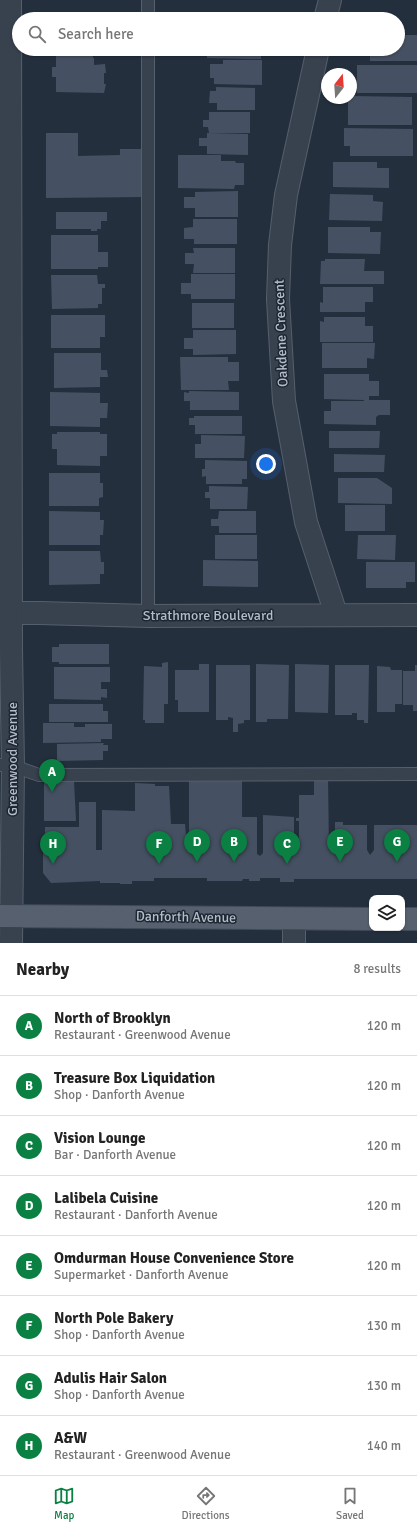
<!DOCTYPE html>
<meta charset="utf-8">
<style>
:root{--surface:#fff;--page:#f2f2f2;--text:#222;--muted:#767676;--line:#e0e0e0;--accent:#0b8043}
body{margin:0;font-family:Signika,sans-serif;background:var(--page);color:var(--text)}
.controls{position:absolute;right:12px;bottom:12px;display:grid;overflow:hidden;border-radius:8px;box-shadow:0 1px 3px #0004}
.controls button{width:36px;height:36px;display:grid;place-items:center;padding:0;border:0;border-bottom:1px solid var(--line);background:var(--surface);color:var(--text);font:20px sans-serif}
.compass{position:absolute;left:321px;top:68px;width:36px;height:36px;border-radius:50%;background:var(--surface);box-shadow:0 1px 3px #0004;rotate:17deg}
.you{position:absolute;left:266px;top:464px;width:14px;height:14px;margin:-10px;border:3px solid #fff;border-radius:50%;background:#1a73e8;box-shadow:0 0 0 6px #1a73e833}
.badge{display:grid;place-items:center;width:26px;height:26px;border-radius:50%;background:var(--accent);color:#fff;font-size:13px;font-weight:700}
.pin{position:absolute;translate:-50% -33px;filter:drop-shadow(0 1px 2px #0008)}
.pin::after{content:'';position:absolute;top:21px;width:14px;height:12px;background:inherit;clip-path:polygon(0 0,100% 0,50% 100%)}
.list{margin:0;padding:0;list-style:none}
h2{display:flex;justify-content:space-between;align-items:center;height:52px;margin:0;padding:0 16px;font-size:17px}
h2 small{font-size:13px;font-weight:400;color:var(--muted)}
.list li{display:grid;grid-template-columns:26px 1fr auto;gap:12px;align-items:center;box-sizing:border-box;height:60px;padding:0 16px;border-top:1px solid var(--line)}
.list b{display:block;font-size:15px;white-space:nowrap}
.list p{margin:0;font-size:13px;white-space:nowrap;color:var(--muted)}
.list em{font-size:13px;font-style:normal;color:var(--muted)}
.icon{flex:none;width:22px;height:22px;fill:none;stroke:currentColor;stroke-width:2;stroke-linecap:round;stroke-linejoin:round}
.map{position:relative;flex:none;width:417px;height:943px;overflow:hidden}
.search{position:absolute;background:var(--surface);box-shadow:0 1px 3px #0004;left:12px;right:12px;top:12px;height:44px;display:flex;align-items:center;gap:10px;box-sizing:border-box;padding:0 14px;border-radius:22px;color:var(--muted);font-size:15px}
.sheet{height:532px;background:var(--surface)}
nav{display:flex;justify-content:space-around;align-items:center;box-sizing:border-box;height:56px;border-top:1px solid var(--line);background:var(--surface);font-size:11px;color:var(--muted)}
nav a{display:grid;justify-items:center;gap:2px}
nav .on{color:var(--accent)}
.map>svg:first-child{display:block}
.building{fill:#455162}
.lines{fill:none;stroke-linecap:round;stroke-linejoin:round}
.service-casing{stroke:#565f6c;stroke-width:14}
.minor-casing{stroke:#565f6c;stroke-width:24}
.tertiary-casing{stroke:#565f6c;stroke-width:24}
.primary-casing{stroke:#414a57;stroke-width:24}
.service{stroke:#38414e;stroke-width:12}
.minor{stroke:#38414e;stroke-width:22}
.tertiary{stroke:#38414e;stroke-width:22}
.primary{stroke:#56606e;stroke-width:22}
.labels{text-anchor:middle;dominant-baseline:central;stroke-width:3;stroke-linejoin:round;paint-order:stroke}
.street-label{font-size:14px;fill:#b4bcc9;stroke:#1d2633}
</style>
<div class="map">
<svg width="417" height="943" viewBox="0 0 417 943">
<rect width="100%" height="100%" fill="#242f3e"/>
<path class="building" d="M398,35H417V61H370V49H398Z
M55,49H99V51H55Z
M207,49H261V59L207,58Z
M56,55H93V58H94V65L105,64L106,73H104V84H106L104,93L56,92V77H52V67H56Z
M223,60H262V85L214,84V78H210V64H223Z
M357,65H417V93H357Z
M216,87L255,88V110H217V103H209L210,91H216Z
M351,96L412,97V125H348V98H351Z
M209,112H250V133H209L208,127H203V120H209Z
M344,128L413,129V156H350V146H344Z
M46,133H78V156L120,155V149H141V162H144V197L46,198Z
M207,133L248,134V155L207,154V146H199V138H207Z
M178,155H221V161H235L236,163H244V185H235L234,189L178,188Z
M333,162H377V168H389V188L333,187Z
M238,191V217H195V208H184V197H195V192Z
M330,194L373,195V201L383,202L382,221L329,220Z
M56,212H107V221H101V229H97V231H91V229H56Z
M193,219H237V244H194V239H184V228L193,227Z
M328,227H370V232H381L380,254L328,253Z
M51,235H98V252H108V267H98V269H51Z
M193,248H235V273H193L194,264H185V253H194Z
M325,259H365L364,271H384V284H320L321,261H325Z
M191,274H235V299H191V294H181V283H191Z
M51,275H97L98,284H105V288H102V304H98V308L52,309Z
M323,287H373V302H365V312H320V302L323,303Z
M192,303H234V328H192Z
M51,315H105V337H100V348H51Z
M324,317H365V326H373V342H320V321L324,322Z
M193,330H236V354L193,355V349H184V338H193Z
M322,343H375L374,359L367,358V368H322Z
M54,353H101V370H107L108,377H100V387L54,388Z
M180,357H228V362H239V381H228L229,390H181Z
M324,374H369V381H379V396H369V400H390V415H379L376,417V425L324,424V411H331V401H364V400L324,399Z
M189,391L239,392V410H190V401H184V392L189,393Z
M50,392L100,393V403H108L107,418H100V427L50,426Z
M194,416H242V434H195V425H189V418H194Z
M329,431H380L379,448H329Z
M57,432H100V434H107V456H100V466L57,465V449H52V434H57Z
M201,435L245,436L244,458H195V444H201Z
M334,454L385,455L384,472H334Z
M205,460L247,461V479H242V484H206V476L202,477V469H205Z
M49,473H100V483H103V497L99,498V506H49Z
M338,478H377L392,488V504L338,503Z
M209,486L248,487L247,509H210V498H205V492H209Z
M345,505H385V531H345Z
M49,511L100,512V520H104L103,535H100V545H49Z
M219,511H256V533H219V526H211V519H218Z
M215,535H257V559H215Z
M358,535H396L395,560L357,559Z
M49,551H100L101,562H104V574H100V584L49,585Z
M203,560L258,561V587L203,586Z
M366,562H415V582H406V588H366Z
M59,644H109V664H59V662H52V647H59Z
M168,662V704H164V723H145V720H143L144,666L162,667V663Z
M199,664H209V712H178V700H175V670H199Z
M256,664L289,665L288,719H267V722H256Z
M295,664L329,665L328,713L295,712Z
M216,665H250V720H244V723L238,724V732H233V718L228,717V720H216Z
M335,665H369L368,723H364V720H357V713H352V715H335Z
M415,665H417V711H413V705H403V671H415Z
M377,666L390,667L391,670H402V704H395V712H377Z
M54,667H110V682H101V689H107V698L101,697V700L54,699Z
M49,704H103V711H108V722H49Z
M43,723H74V727H85V724H112V739H101V742L43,743Z
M104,743L103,745H108V751H103V760L57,761V744Z
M242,776V817H257V854L260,856L263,853V815L294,817V842H299V821H296V818H299V795H314V778H328L329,850H335V822H343V825H367V850L370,855L374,850V825H417V879H294V882H280V878H260V881H249V879H243L242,881H207V878H154V881H132V884H120V883H100V881L51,883L43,873V846H45V827H79V802H96V850H102V810L135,811V783L155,784V786H169L171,824H185L186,835H189V778Z
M44,781H74L76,821H44Z"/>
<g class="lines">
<defs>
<path id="service" d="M148,0V19
M148,616V49
M0,765L13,766L39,775L417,774"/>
<path id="minor" d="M325,19L330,0
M318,49L286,195L280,245L278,299L284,401L306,522L336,614
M0,613H40L148,616L417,615
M294,943V919"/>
<path id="tertiary" d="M10,0L11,649L13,766L11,943"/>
<path id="primary" d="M0,916L372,919
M402,919H417"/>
</defs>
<use href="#service" class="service-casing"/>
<use href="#minor" class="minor-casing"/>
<use href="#tertiary" class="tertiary-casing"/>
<use href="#primary" class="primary-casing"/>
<use href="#service" class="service"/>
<use href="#minor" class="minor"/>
<use href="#tertiary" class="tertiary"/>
<use href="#primary" class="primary"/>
</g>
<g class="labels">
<g class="street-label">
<text transform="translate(281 333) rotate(-92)">Oakdene Crescent</text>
<text x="208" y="615">Strathmore Boulevard</text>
<text transform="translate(12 759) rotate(-90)">Greenwood Avenue</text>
<text transform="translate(186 917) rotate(1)">Danforth Avenue</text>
</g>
</g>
</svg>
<div class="controls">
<button><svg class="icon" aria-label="layers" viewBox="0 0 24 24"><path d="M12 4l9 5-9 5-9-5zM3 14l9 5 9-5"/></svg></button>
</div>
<svg class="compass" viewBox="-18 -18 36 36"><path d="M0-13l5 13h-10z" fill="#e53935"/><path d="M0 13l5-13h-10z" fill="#767676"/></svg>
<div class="you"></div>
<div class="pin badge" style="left:52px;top:792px">A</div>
<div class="pin badge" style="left:234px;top:862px">B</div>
<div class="pin badge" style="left:287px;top:864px">C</div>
<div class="pin badge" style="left:197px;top:862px">D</div>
<div class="pin badge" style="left:340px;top:862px">E</div>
<div class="pin badge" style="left:159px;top:864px">F</div>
<div class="pin badge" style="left:397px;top:862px">G</div>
<div class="pin badge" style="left:53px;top:864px">H</div>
<div class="search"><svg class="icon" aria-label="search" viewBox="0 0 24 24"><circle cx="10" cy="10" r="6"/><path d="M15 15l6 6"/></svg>Search here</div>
</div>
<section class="sheet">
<h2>Nearby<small>8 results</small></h2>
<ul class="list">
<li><span class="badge">A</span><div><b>North of Brooklyn</b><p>Restaurant · Greenwood Avenue</p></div><em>120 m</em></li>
<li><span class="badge">B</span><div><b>Treasure Box Liquidation</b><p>Shop · Danforth Avenue</p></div><em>120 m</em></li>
<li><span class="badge">C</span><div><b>Vision Lounge</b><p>Bar · Danforth Avenue</p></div><em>120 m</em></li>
<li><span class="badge">D</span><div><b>Lalibela Cuisine</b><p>Restaurant · Danforth Avenue</p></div><em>120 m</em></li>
<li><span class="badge">E</span><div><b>Omdurman House Convenience Store</b><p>Supermarket · Danforth Avenue</p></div><em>120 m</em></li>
<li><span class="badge">F</span><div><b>North Pole Bakery</b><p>Shop · Danforth Avenue</p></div><em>130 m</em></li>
<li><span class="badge">G</span><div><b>Adulis Hair Salon</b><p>Shop · Danforth Avenue</p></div><em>130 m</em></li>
<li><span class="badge">H</span><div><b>A&amp;W</b><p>Restaurant · Greenwood Avenue</p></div><em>140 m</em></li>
</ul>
</section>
<nav>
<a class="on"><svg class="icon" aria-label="map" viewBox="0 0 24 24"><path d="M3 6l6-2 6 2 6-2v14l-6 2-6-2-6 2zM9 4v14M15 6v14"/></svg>Map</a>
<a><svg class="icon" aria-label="directions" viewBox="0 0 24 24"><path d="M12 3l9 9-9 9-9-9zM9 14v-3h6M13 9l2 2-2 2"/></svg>Directions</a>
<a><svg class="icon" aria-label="saved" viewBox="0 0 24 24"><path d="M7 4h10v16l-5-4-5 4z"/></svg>Saved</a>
</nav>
